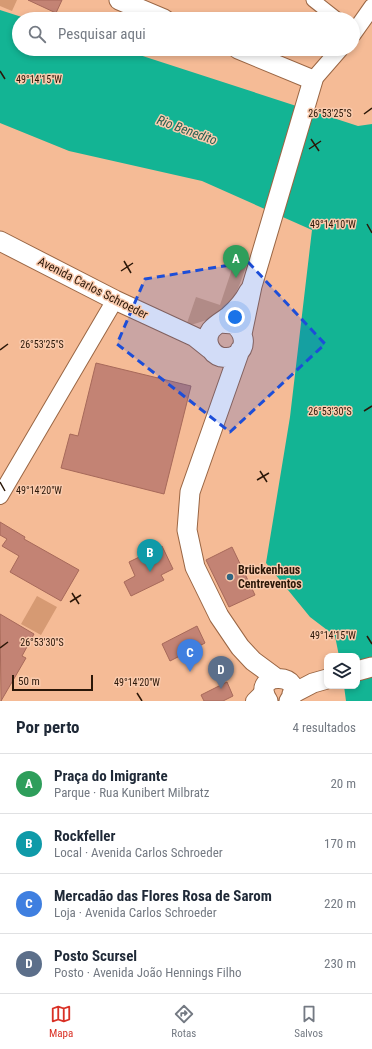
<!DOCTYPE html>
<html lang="pt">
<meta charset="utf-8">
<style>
:root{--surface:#fff;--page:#f6f6f7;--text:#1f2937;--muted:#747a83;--line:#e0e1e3;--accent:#d93025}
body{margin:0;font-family:"Roboto Condensed",sans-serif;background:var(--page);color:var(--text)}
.controls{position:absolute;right:12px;bottom:12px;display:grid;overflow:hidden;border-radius:8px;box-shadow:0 2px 6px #0003}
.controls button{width:36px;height:36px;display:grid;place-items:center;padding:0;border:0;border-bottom:1px solid var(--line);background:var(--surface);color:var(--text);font:20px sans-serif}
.scale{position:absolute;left:12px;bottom:10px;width:81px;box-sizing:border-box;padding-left:4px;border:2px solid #2b1708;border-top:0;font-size:11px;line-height:14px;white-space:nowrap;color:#2b1708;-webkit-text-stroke:3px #facbae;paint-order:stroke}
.you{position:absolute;left:235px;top:317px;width:14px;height:14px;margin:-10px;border:3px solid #fff;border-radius:50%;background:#1a73e8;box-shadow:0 0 0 6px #1a73e833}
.badge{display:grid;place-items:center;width:26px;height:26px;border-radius:50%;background:var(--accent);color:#fff;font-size:13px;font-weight:700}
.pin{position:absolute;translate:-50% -33px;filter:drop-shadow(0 1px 2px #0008)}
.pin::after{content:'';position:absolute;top:21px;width:14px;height:12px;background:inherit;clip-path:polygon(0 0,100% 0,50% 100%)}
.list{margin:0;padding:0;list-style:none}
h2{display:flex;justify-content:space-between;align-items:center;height:52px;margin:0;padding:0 16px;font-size:17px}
h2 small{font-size:13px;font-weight:400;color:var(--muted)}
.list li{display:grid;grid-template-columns:26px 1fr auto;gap:12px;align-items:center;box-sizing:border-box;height:60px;padding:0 16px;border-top:1px solid var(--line)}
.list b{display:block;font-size:15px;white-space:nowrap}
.list p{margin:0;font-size:13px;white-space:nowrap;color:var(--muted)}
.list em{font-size:13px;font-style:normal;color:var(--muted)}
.icon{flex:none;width:22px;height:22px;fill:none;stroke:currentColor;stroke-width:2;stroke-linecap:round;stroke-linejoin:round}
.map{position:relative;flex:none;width:372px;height:701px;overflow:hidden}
.search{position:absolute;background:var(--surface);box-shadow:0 2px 6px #0003;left:12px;right:12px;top:12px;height:44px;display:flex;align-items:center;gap:10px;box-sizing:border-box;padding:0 14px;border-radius:22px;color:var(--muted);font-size:15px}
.sheet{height:292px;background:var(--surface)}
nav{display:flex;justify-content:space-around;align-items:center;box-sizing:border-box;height:56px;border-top:1px solid var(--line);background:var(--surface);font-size:11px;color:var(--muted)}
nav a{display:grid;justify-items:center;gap:2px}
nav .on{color:var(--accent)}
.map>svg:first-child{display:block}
.green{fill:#d69a73}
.water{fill:#13b494}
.building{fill:#c38374;stroke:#a7695a}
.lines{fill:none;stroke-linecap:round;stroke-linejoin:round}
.minor-casing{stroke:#9a6644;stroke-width:15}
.tertiary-casing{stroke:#9a6644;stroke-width:18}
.secondary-casing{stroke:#9a6644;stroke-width:21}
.minor{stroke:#fff;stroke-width:13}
.tertiary{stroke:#fff;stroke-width:16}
.secondary{stroke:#fff;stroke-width:19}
.marked{fill:#1d4ed8;fill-opacity:0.2;stroke:#1d4ed8;stroke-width:3;stroke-dasharray:8 5;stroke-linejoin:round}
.ticks{fill:none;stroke:#2b1708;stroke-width:1.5}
.poi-dot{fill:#316682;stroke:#facbae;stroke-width:1.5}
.labels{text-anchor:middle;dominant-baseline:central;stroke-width:3;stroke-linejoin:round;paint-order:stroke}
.street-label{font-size:12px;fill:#2b1708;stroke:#facbae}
.poi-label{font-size:12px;font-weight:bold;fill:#2b1708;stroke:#facbae;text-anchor:start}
.water-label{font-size:13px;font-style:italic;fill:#275f51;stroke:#facbae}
.ticks-label{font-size:10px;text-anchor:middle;fill:#2b1708;stroke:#facbae;stroke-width:3;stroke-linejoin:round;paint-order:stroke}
</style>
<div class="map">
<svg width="372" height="701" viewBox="0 0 372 701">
<rect width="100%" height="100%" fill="#f5bb96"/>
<path class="green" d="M0,0H17L12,11L0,6Z
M237,254L249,258C235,298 232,316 186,326L196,297L220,305Z
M37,596L57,607L41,635L21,624Z"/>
<path class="water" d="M0,10L28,19H19V49H121L358,126L372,124V701H346L344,686H357V656H339L335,636L310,617L266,563L290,417L312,230L202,181L69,151L0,123Z"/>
<path class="building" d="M28,0H62L56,13Z
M96,363L191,386L164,494L61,468L70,434L78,436Z
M0,522L25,537L24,539L79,570L61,601L10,572L19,556L2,546L7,539L0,535Z
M162,546L173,569L161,575L164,580L131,596L124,582L135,576L129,562Z
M232,547L255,595L229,607L206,560Z
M0,614L34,634L22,656L26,658L1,701Z
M197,626L205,643L170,661L162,644Z
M227,682L233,696L223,701H204L201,695Z"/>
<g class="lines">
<defs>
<path id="minor" d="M313,0L337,19"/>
<path id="tertiary" d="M353,34L372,7
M313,80L340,49
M0,496L115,300
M254,701L264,691"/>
<path id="secondary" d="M119,0L164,19
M238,49L313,80L252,286L242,334
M0,241L115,300L195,337L210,349
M220,323L233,324C244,331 248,346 236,355C231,358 226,358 221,357C210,354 204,340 211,330C215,325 222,321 228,317C236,310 244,301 249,291
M240,350L190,492L187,530L195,567L219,616L240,647L253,661L276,678
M357,671L372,667
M292,694L313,683L327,679
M268,701C248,670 310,672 289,701"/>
</defs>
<use href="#minor" class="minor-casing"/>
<use href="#tertiary" class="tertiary-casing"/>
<use href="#secondary" class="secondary-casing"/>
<use href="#minor" class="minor"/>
<use href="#tertiary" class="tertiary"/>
<use href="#secondary" class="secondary"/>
</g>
<path class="marked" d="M248,262L325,344L230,432L117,344L145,279Z"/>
<path class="ticks" d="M0,71L5,79M364,114L372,108M311,139L319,151M309,149L321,141M367,224L372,233M124,261L131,273M121,271L133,263M0,350L8,344M364,411L372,406M260,471L267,482M257,480L269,473M0,482L5,491M72,593L79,604M70,602L81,595M367,636L372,644M0,648L8,642M137,693L142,701"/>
<circle class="poi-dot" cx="230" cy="577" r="4"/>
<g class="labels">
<g class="street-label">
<text transform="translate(93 288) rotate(27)">Avenida Carlos Schroeder</text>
</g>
<g class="poi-label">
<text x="238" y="570">Brückenhaus<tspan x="238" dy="14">Centreventos</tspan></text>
</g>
<g class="water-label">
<text transform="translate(187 130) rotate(20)">Rio Benedito</text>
</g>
</g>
<g class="ticks-label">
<text x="39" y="83">49°14'15"W</text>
<text x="330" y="117">26°53'25"S</text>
<text x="333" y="228">49°14'10"W</text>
<text x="42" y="348">26°53'25"S</text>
<text x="330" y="415">26°53'30"S</text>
<text x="39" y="494">49°14'20"W</text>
<text x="333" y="639">49°14'15"W</text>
<text x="42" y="646">26°53'30"S</text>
<text x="137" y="686">49°14'20"W</text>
</g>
</svg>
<div class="controls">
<button><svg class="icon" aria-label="layers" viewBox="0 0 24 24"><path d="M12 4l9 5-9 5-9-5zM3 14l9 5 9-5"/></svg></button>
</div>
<div class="scale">50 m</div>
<div class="you"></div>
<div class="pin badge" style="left:236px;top:278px;background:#2e9e5b">A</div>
<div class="pin badge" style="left:150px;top:572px;background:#0f9aa8">B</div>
<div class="pin badge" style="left:190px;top:672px;background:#3f7fe0">C</div>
<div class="pin badge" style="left:221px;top:689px;background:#5c6f8a">D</div>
<div class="search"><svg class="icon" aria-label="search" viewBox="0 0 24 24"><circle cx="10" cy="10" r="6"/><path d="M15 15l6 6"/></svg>Pesquisar aqui</div>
</div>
<section class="sheet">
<h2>Por perto<small>4 resultados</small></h2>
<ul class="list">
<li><span class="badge" style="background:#2e9e5b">A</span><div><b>Praça do Imigrante</b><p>Parque · Rua Kunibert Milbratz</p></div><em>20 m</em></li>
<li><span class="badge" style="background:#0f9aa8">B</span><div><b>Rockfeller</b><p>Local · Avenida Carlos Schroeder</p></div><em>170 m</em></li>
<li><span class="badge" style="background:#3f7fe0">C</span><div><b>Mercadão das Flores Rosa de Sarom</b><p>Loja · Avenida Carlos Schroeder</p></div><em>220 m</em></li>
<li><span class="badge" style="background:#5c6f8a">D</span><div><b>Posto Scursel</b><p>Posto · Avenida João Hennings Filho</p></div><em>230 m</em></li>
</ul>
</section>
<nav>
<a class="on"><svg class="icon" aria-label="map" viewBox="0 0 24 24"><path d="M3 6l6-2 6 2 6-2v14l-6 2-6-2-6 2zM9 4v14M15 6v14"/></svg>Mapa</a>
<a><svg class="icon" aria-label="directions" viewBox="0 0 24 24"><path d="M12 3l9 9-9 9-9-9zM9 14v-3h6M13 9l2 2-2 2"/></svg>Rotas</a>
<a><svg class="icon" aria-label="saved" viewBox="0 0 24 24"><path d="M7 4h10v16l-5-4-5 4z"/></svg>Salvos</a>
</nav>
